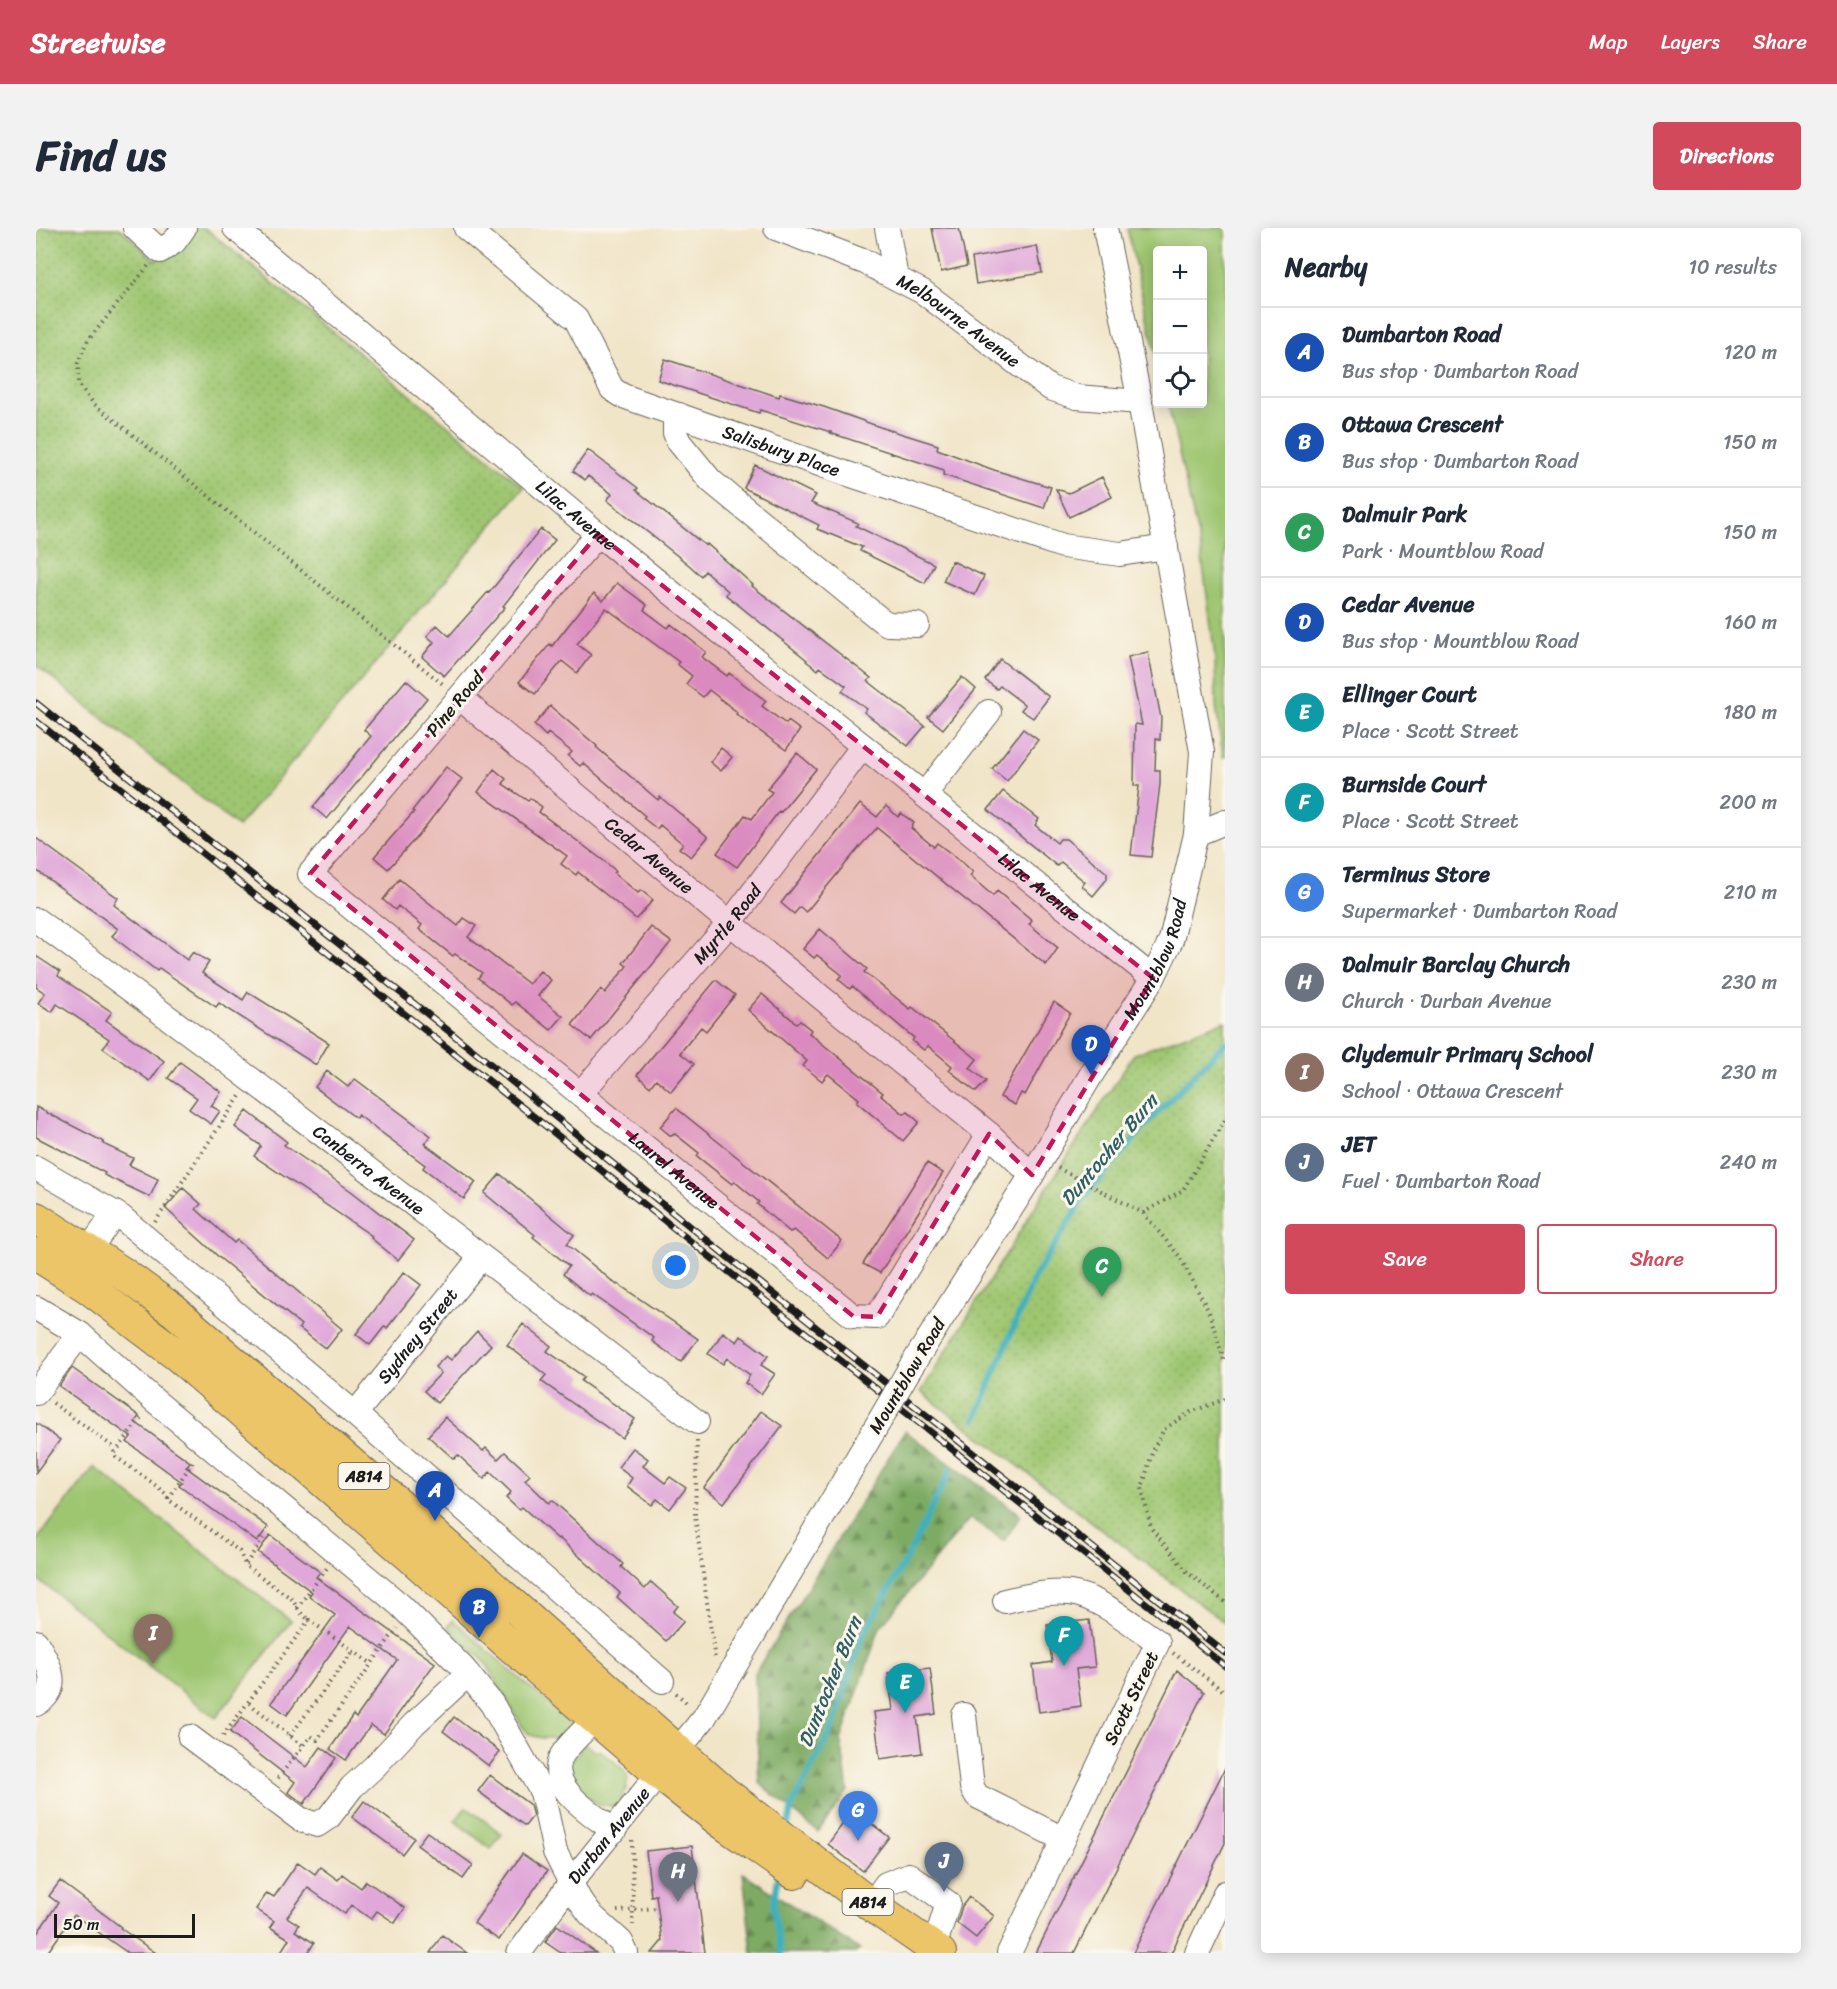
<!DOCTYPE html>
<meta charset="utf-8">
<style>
:root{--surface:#fff;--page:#f2f2f3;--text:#1f2937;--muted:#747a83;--line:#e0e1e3;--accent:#d1495b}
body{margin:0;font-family:Sriracha,sans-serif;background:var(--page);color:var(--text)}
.controls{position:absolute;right:18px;top:18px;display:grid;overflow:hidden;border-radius:6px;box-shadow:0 3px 15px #0003}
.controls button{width:54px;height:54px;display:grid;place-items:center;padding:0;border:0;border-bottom:2px solid var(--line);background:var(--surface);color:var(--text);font:30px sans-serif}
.scale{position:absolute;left:18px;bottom:15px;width:141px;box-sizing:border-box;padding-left:6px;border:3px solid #1c1c1c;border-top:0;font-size:16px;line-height:21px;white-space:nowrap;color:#1c1c1c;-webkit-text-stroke:4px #fbf7ec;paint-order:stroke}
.you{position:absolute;left:640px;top:1038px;width:21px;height:21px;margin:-15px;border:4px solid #fff;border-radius:50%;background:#1a73e8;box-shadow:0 0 0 9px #1a73e833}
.badge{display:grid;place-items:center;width:39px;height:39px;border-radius:50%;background:var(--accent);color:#fff;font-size:20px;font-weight:700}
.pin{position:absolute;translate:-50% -50px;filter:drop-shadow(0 2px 3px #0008)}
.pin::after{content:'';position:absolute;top:32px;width:21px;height:18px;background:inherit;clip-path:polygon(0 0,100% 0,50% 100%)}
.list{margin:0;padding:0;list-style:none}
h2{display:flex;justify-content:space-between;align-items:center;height:78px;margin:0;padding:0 24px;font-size:26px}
h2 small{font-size:20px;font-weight:400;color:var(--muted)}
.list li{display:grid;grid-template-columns:39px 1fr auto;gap:18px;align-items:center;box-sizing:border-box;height:90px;padding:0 24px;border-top:2px solid var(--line)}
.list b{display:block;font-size:22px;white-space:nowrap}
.list p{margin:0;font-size:20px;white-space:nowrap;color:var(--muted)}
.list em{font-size:20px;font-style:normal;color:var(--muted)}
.actions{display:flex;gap:12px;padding:18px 24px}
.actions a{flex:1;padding:14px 0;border:2px solid var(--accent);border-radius:6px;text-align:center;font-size:21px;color:var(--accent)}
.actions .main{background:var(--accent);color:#fff}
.icon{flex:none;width:33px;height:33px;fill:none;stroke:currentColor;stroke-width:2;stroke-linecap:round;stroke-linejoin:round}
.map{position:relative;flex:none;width:1189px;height:1725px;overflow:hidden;border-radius:6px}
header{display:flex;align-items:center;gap:36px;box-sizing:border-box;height:84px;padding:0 30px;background:var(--accent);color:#fff}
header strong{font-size:28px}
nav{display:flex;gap:33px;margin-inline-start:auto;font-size:21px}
.intro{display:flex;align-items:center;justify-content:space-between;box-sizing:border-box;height:144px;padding:0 36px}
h1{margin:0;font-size:42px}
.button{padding:15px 27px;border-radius:6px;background:var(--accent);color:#fff;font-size:21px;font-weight:700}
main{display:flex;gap:36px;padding:0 36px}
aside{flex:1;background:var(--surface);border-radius:6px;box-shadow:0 3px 15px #0003}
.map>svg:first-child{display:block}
.green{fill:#9ec671;stroke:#5d7146;stroke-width:1.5}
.forest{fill:url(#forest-firs);stroke:#4d6440;stroke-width:1.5}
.park{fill:url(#park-dots);stroke:#5d7146;stroke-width:1.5}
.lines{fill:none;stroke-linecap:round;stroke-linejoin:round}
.stream{stroke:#41b0bc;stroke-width:6}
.building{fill:#e0a7d9}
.minor-casing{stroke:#676258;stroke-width:26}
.major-casing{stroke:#676258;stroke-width:34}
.path{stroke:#676258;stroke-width:4;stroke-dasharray:1.5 4.5;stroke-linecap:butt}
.minor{stroke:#fff;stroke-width:24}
.major{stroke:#edc569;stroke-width:32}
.rail-casing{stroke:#1c1c1c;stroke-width:7}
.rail{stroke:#fbf7ec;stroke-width:4.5;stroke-dasharray:14;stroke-linecap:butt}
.minor-bridge-casing{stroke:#676258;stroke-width:26;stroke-linecap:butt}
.minor-bridge{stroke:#fff;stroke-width:24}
.marked{fill:#c2185b;fill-opacity:0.2;stroke:#c2185b;stroke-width:4.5;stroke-dasharray:12 8;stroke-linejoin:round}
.labels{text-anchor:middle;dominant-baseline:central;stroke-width:6;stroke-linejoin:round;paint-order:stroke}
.shield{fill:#fbf7ec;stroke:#5f5e5a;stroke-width:1.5}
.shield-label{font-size:16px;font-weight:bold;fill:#1c1c1c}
.street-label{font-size:18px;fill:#1c1c1c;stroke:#fbf7ec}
.water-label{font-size:20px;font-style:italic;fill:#2d5f64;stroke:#fbf7ec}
</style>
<header>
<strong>Streetwise</strong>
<nav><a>Map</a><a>Layers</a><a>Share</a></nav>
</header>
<div class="intro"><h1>Find us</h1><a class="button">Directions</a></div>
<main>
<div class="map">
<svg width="1189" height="1725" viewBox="0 0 1189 1725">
<defs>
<pattern id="forest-firs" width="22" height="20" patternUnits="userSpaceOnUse" patternTransform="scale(1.5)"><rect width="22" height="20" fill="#7eab63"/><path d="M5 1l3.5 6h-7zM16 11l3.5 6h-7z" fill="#668a51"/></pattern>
<pattern id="park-dots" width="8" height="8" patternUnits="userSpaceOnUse" patternTransform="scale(1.5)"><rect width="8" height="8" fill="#9ec671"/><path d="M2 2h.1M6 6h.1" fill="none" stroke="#88aa61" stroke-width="1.8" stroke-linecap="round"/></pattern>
</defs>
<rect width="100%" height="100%" fill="#fbf7ec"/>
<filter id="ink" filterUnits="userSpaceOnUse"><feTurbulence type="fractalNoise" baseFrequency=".0167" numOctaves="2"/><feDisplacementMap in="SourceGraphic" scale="12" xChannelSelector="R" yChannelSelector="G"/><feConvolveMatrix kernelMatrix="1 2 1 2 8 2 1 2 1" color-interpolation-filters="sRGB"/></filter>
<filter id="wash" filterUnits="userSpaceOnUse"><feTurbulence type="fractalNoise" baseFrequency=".008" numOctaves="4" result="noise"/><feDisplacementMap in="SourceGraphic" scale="24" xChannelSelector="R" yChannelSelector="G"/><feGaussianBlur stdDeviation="1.35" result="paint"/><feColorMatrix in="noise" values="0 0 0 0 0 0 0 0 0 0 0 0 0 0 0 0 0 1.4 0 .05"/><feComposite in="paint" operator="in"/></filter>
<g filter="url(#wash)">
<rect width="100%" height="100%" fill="#f1e5c8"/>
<path class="green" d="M1091,0H1189V529H1187L1180,477L1179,429L1165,322L1132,176H1166V22H1122L1121,132Z
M58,1239L255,1393L180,1490L0,1350V1313Z
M417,1392L539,1499L536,1503L522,1510H506L494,1507L486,1498L450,1435L412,1399Z
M549,1516L558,1522L565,1523L586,1540L592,1548L590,1562L586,1567V1571L590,1573L582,1579L561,1576L549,1567L534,1551L532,1537Z
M430,1579L466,1606L455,1621L419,1593Z"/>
<path class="forest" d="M869,1203L985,1287L968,1313L934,1290L844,1399L805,1512L812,1563L782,1604L723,1555L719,1445Z
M707,1645L824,1722L819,1725H716Z"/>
<path class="park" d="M0,0H83L120,32L158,0H169L488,259L202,599L0,437Z
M1189,793V1395L885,1164L1002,974L1098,826Z"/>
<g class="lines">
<path class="stream" d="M939,1192L998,1050L1049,968L1121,885L1189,815
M751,1602L756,1578L797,1499L826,1409L873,1326L915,1241
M743,1644L737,1678L745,1725"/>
</g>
<g id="blocks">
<path class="building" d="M896,0H923L931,38L905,44Z
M1001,18L1006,45L940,56L936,30Z
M629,131L743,169L744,166L788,179L844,199L902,217L901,221L958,242L1015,259L1008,280L907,247L908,242L794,205L795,204L724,182L723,185L622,152Z
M552,222L602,260L600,262L670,318L671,316L717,357L716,358L835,450L832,453L889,498L872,518L828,484L831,481L806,463L810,458L784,439L782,442L770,433L771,432L690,367L692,363L669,343L665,348L653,337L571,272L576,266L552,248L549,252L537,243Z
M719,237L780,267L775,275L822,295L820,298L898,336L889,355L824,323L826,319L781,301L783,297L708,260Z
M1066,249L1076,269L1033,289L1020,261L1033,265Z
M505,301L519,312L467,378L469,379L408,448L386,429L398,414L391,408L401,397L413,408L452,364L453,365Z
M916,333L948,348L939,367L907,353Z
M581,355L611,377L608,382L632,400L635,396L670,424L666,429L691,448L693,445L730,473L726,478L750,496L752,493L764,502L750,522L700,486L701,484L673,462L667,469L650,456L656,448L641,436L643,434L570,380L541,416L555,427L541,445L526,433L499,466L483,454L514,416L516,418L558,365L567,373Z
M1112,424L1125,490L1124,512L1120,511L1119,542H1124V556L1115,629L1095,627L1103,558H1098L1099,496L1106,497L1092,429Z
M964,431L1013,469L997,490L985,482L989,477L964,458L961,461L949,452Z
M926,449L940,461L907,501L892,489Z
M370,452L391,470L291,591L277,579L335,508L328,502Z
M514,478L561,518L560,519L622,572L624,569L672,609L655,629L643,620L647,616L624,597L621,601L607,590L609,588L547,535L544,538L532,528L536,524L512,505L510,508L498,497Z
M987,501L1002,512L971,553L956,541Z
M685,520L696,529L685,543L674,534Z
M761,525L780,541L745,584L743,583L701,639L681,625L709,587L716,591L736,564L731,561Z
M410,539L426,551L386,603L352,641L338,629L378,584L376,583Z
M458,541L470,551L467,556L492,573L494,570L506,579L503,584L568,633L580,643L578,645L602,665L605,662L617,672L600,691L542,644L540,647L525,636L531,628L442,564Z
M967,563L1003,591L999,597L1021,615L1024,611H1030L1071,645V651L1057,668L1046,658L1049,654L1025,634L1021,638L952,582Z
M824,576L841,589L850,578L862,589L865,585L878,595L875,600L898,619L901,615L926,634L937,644L934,648L957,668L961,663L996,692L993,696L1022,720L1010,737L841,600L826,616L770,684L764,679L758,686L745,675Z
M0,610L82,670L78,677L151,732L157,724L173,734L166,745L207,772L212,764L293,815L280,837L183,775L180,779L123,740L121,743L76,708L82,701L0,642Z
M363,651L422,698L428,690L440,698L432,709L493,756L504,743L515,752L502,768L527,788L515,802L479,774L476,777L442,750L446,745L419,726L417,728L383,701L386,697L362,678L359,682L347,672Z
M615,699L635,714L555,812L536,797L565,761L569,765L591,738L587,735Z
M784,701L831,741L828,744L874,781L876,779L941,831L934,840L950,853L940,864L913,842L916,838L892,818L888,822L876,813L878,810L816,758L814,761L802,751L806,747L781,727L778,730L767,721Z
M0,728L24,744L22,748L76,784L70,792L128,833L114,853L67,820L73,811L21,776L16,784L2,775L9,765L0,759Z
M680,752L699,767L670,803L665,799L644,825L658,836L635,864L620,851L614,859L601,847Z
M726,766L760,795L764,793L775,802L773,805L847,865L845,867L868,886L872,884L883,894L867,913L821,874L823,871L792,846L786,853L767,838L771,833L712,782Z
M1018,774L1034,785L989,867L985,865L979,877L964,869Z
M144,834L185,864L175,878L184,883L175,896L153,881L161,870L132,850Z
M291,843L312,859L319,851L395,908L389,916L440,954L428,971L387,940L389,937L322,887L320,890L279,859Z
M0,879L68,914L67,916L97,930L93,937L122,951L114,969L68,947L69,945L0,909Z
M640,880L806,1013L792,1030L758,1002L754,1004L743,995L721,976L723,974L699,954L696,956L661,928L663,925L639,906L635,908L624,899Z
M211,883L251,914L248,917L315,963L378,1012L362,1032L335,1010L336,1008L218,928L225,918L199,899Z
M891,935L907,945L844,1045L827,1036Z
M464,946L538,1007L531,1016L581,1057L582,1056L662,1111L645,1134L616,1113L618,1110L556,1066L554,1068L527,1046L533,1038L497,1009L499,1007L448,965Z
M147,960L165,976L160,981L198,1015L201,1012L306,1101L290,1121L263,1100L265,1097L185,1031L129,980Z
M368,1044L385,1057L351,1100L349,1098L334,1117L320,1106Z
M487,1096L515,1118L511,1123L548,1149L545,1153L599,1191L586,1210L505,1153L510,1147L471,1117Z
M441,1103L455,1117L401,1175L388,1163L405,1145L399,1139L410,1128L415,1132Z
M687,1104L701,1114L705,1108L732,1128L725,1137L739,1146L725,1166L709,1155L714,1147L691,1130L687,1136L672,1126Z
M36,1140L103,1188L99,1194L154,1234L150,1239L232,1299L221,1314L143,1257L146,1254L91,1214L95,1209L23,1158Z
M725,1183L746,1198L688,1275L668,1260Z
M409,1189L447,1223L450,1220L462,1231L469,1224L494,1247L489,1252L513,1275L516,1272L587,1336L585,1339L609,1361L615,1354L642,1378L637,1384L648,1393L630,1413L581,1369L584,1365L523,1310L522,1311L486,1279L483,1282L470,1270L475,1264L454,1244L448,1251L422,1227L418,1231L392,1208Z
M0,1195L24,1212L0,1244Z
M597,1220L612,1231L607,1238L629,1255L634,1249L650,1260L634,1281L621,1271L616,1277L591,1258L596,1250L582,1239Z
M234,1307L284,1344L280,1349L399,1435L348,1506L335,1497L310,1532L294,1521L317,1487L320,1490L361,1432L314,1398L251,1487L235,1475L299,1387L273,1368L276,1364L222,1324Z
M1053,1392L1059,1439L1040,1441L1045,1478L1003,1484L997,1437L1016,1434L1011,1397Z
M894,1440L900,1486L881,1489L886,1525L844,1531L838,1484L857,1482L852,1445Z
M1141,1442L1168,1464L1038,1725H1000Z
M206,1489L271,1539L285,1519L300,1530L268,1576L252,1564L259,1554L194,1504Z
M418,1489L464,1524L453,1538L407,1503Z
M1189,1540V1615L1135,1725H1097Z
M454,1547L494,1577L497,1588L489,1598L442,1563Z
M328,1573L378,1610L366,1626L316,1589Z
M817,1582L853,1609L827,1643L792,1616Z
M391,1604L437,1637L427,1651L381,1617Z
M656,1618L669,1725H616L626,1713L620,1667L615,1668L610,1623Z
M486,1626L511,1643L463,1712L438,1695Z
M262,1634L279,1646L284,1639L302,1652L306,1646L325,1660L330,1653L369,1680L359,1695L341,1683L335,1691L315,1677L309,1686L272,1660L251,1689L263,1697L259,1703L278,1715L272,1725H244L253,1711L234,1699L238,1693L220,1681L231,1665L238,1669Z
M24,1653L85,1699L84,1700L120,1725H92L38,1687L11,1725H0V1707L22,1675L13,1668Z
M933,1669L958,1688L940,1710L921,1695L926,1678Z
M521,1697L560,1725H525L509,1714Z
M406,1707L431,1725H394Z"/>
</g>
</g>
<g filter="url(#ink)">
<use href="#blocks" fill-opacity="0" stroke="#676258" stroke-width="1.5"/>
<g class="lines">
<defs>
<g id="minor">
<path d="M99,0L124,23L138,14L148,0"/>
<path id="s1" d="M199,0L562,306L1117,750"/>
<path id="s2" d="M430,0L540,91L576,161L587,168L809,245L1027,318L1084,326L1130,319"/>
<path id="s3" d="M740,0L829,34L887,64L1014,160L1041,169L1104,174"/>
<path d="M851,0L860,50"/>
<path d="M643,187L639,197V205L643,214L675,253L845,392L852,396L881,397"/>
<path id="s4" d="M562,306L274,646L817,1088L841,1089L953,906"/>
<path id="s5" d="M424,470L694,695L953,906L996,947"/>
<path d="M888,567L953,484"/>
<path d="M1160,606L1189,594"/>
<path id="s6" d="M0,692L183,827L661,1194"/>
<path id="s7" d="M544,866L694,695L827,518"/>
<path d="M0,940L85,989L319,1186L626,1453"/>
<path d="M52,1023L79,985"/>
<path d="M0,1080L44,1106L118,1172L364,1377L427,1440L456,1476L506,1564L519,1624L543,1671L554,1686L585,1714L590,1725"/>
<path id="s8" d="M873,1142L996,947L1055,847L1117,750L1135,712L1160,606L1166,524L1104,174L1069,0"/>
<path d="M0,1165L44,1106"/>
<path id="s9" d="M319,1186L445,1029"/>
<path d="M969,1373C990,1368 1012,1363 1034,1365C1062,1368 1098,1398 1122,1414L973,1725"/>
<path d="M0,1414C12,1435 28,1460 0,1476"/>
<path d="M928,1487L936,1559L941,1568L1027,1611"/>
<path d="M559,1491C549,1502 531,1517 525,1529C510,1560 558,1587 578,1603"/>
<path d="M154,1509L264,1591L281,1597L293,1589L316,1559L338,1539L378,1496L432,1446"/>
<path d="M835,1677L850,1656L873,1647L912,1675L898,1720"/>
<path id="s10" d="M483,1725L536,1653L668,1490L844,1192"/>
<path d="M1161,1725L1189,1665"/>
</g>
<path id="major" d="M0,990L85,1044L137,1082L397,1306L689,1565L835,1677L904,1725
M0,1026L53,1060L141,1127L375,1329L468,1412L624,1546L684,1593L758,1645"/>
</defs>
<use href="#minor" class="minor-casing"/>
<use href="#major" class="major-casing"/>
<path class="path" d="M112,38L50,115L42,135V156L58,176L408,457
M1022,940L1107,985L1144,1029L1173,1084L1189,1135
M1107,985L1147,962L1189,892
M119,994L204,868
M1189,1171L1155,1184L1128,1201L1117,1222L1106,1260L1115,1300L1152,1345L1189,1374
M17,1175L76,1218L80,1229L118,1256L129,1265L133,1272L203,1323L210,1338L256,1371L264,1384L273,1392
M661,1213L659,1288L679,1432
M79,1225L107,1187
M132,1270L159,1231
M210,1336L227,1310
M261,1380L291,1340
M1137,1425L1189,1464
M640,1465L652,1476
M213,1475L267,1518
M187,1508L273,1392L336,1436
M254,1508L317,1423
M242,1550L275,1508L281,1512L361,1400
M596,1612L597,1697
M581,1683L622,1680"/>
<use href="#minor" class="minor"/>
<use href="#major" class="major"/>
<defs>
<path id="rail" d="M0,475L458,839L693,1030L1189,1425
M0,493L1189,1438"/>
</defs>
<use href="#rail" class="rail-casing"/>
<use href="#rail" class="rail"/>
<defs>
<path id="minor-bridge" d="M844,1192L873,1142"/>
</defs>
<use href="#minor-bridge" class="minor-bridge-casing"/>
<use href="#minor-bridge" class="minor-bridge"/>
</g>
</g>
<path class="marked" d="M562,306L1117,750L996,947L953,906L841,1089L817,1088L274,646Z"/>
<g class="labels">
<g class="shield">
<rect x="302.5" y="1235" width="51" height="26" rx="4.5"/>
<rect x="806.5" y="1661" width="51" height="26" rx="4.5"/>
</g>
<g class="shield-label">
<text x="328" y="1248">A814</text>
<text x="832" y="1674">A814</text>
</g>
<g class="street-label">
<text stroke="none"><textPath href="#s3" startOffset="206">Melbourne Avenue</textPath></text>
<text stroke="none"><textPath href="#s2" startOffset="402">Salisbury Place</textPath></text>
<text stroke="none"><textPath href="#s1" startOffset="446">Lilac Avenue</textPath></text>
<text transform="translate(419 476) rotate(-50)">Pine Road</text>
<text stroke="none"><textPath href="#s5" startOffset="246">Cedar Avenue</textPath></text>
<text stroke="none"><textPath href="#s1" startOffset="1040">Lilac Avenue</textPath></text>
<text stroke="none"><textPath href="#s7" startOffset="225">Myrtle Road</textPath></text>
<text stroke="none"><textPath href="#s8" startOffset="480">Mountblow Road</textPath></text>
<text stroke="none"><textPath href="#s6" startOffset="416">Canberra Avenue</textPath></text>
<text stroke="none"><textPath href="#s4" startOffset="915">Laurel Avenue</textPath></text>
<text stroke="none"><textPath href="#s9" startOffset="100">Sydney Street</textPath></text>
<text transform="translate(871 1148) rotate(-59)">Mountblow Road</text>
<text transform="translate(1095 1470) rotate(-64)">Scott Street</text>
<text stroke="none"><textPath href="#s10" startOffset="148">Durban Avenue</textPath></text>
</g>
<g class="water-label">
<text transform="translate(1073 922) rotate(-50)">Duntocher Burn</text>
<text transform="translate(794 1454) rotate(-68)">Duntocher Burn</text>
</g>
</g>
</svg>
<div class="controls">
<button>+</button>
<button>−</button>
<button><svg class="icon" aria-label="locate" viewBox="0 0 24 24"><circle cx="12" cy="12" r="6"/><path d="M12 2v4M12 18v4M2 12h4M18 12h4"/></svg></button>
</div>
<div class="scale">50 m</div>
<div class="you"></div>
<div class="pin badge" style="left:399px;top:1293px;background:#1a4fb4">A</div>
<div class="pin badge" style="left:443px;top:1410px;background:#1a4fb4">B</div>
<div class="pin badge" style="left:1066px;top:1069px;background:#2e9e5b">C</div>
<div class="pin badge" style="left:1055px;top:847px;background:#1a4fb4">D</div>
<div class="pin badge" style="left:869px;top:1485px;background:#0f9aa8">E</div>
<div class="pin badge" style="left:1028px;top:1438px;background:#0f9aa8">F</div>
<div class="pin badge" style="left:822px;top:1613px;background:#3f7fe0">G</div>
<div class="pin badge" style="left:642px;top:1674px;background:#6b7280">H</div>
<div class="pin badge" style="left:117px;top:1436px;background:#8d6e63">I</div>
<div class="pin badge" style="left:908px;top:1664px;background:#5c6f8a">J</div>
</div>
<aside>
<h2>Nearby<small>10 results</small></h2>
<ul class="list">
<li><span class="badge" style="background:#1a4fb4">A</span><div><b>Dumbarton Road</b><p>Bus stop · Dumbarton Road</p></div><em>120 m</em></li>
<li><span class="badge" style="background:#1a4fb4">B</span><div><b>Ottawa Crescent</b><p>Bus stop · Dumbarton Road</p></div><em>150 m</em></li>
<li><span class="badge" style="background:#2e9e5b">C</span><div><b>Dalmuir Park</b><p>Park · Mountblow Road</p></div><em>150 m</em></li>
<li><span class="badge" style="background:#1a4fb4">D</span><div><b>Cedar Avenue</b><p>Bus stop · Mountblow Road</p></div><em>160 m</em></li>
<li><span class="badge" style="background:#0f9aa8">E</span><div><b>Ellinger Court</b><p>Place · Scott Street</p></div><em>180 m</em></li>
<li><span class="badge" style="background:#0f9aa8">F</span><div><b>Burnside Court</b><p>Place · Scott Street</p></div><em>200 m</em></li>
<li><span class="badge" style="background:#3f7fe0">G</span><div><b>Terminus Store</b><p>Supermarket · Dumbarton Road</p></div><em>210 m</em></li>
<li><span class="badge" style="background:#6b7280">H</span><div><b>Dalmuir Barclay Church</b><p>Church · Durban Avenue</p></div><em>230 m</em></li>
<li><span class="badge" style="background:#8d6e63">I</span><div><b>Clydemuir Primary School</b><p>School · Ottawa Crescent</p></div><em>230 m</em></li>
<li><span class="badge" style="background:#5c6f8a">J</span><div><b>JET</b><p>Fuel · Dumbarton Road</p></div><em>240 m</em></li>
</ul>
<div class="actions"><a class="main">Save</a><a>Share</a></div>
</aside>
</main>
